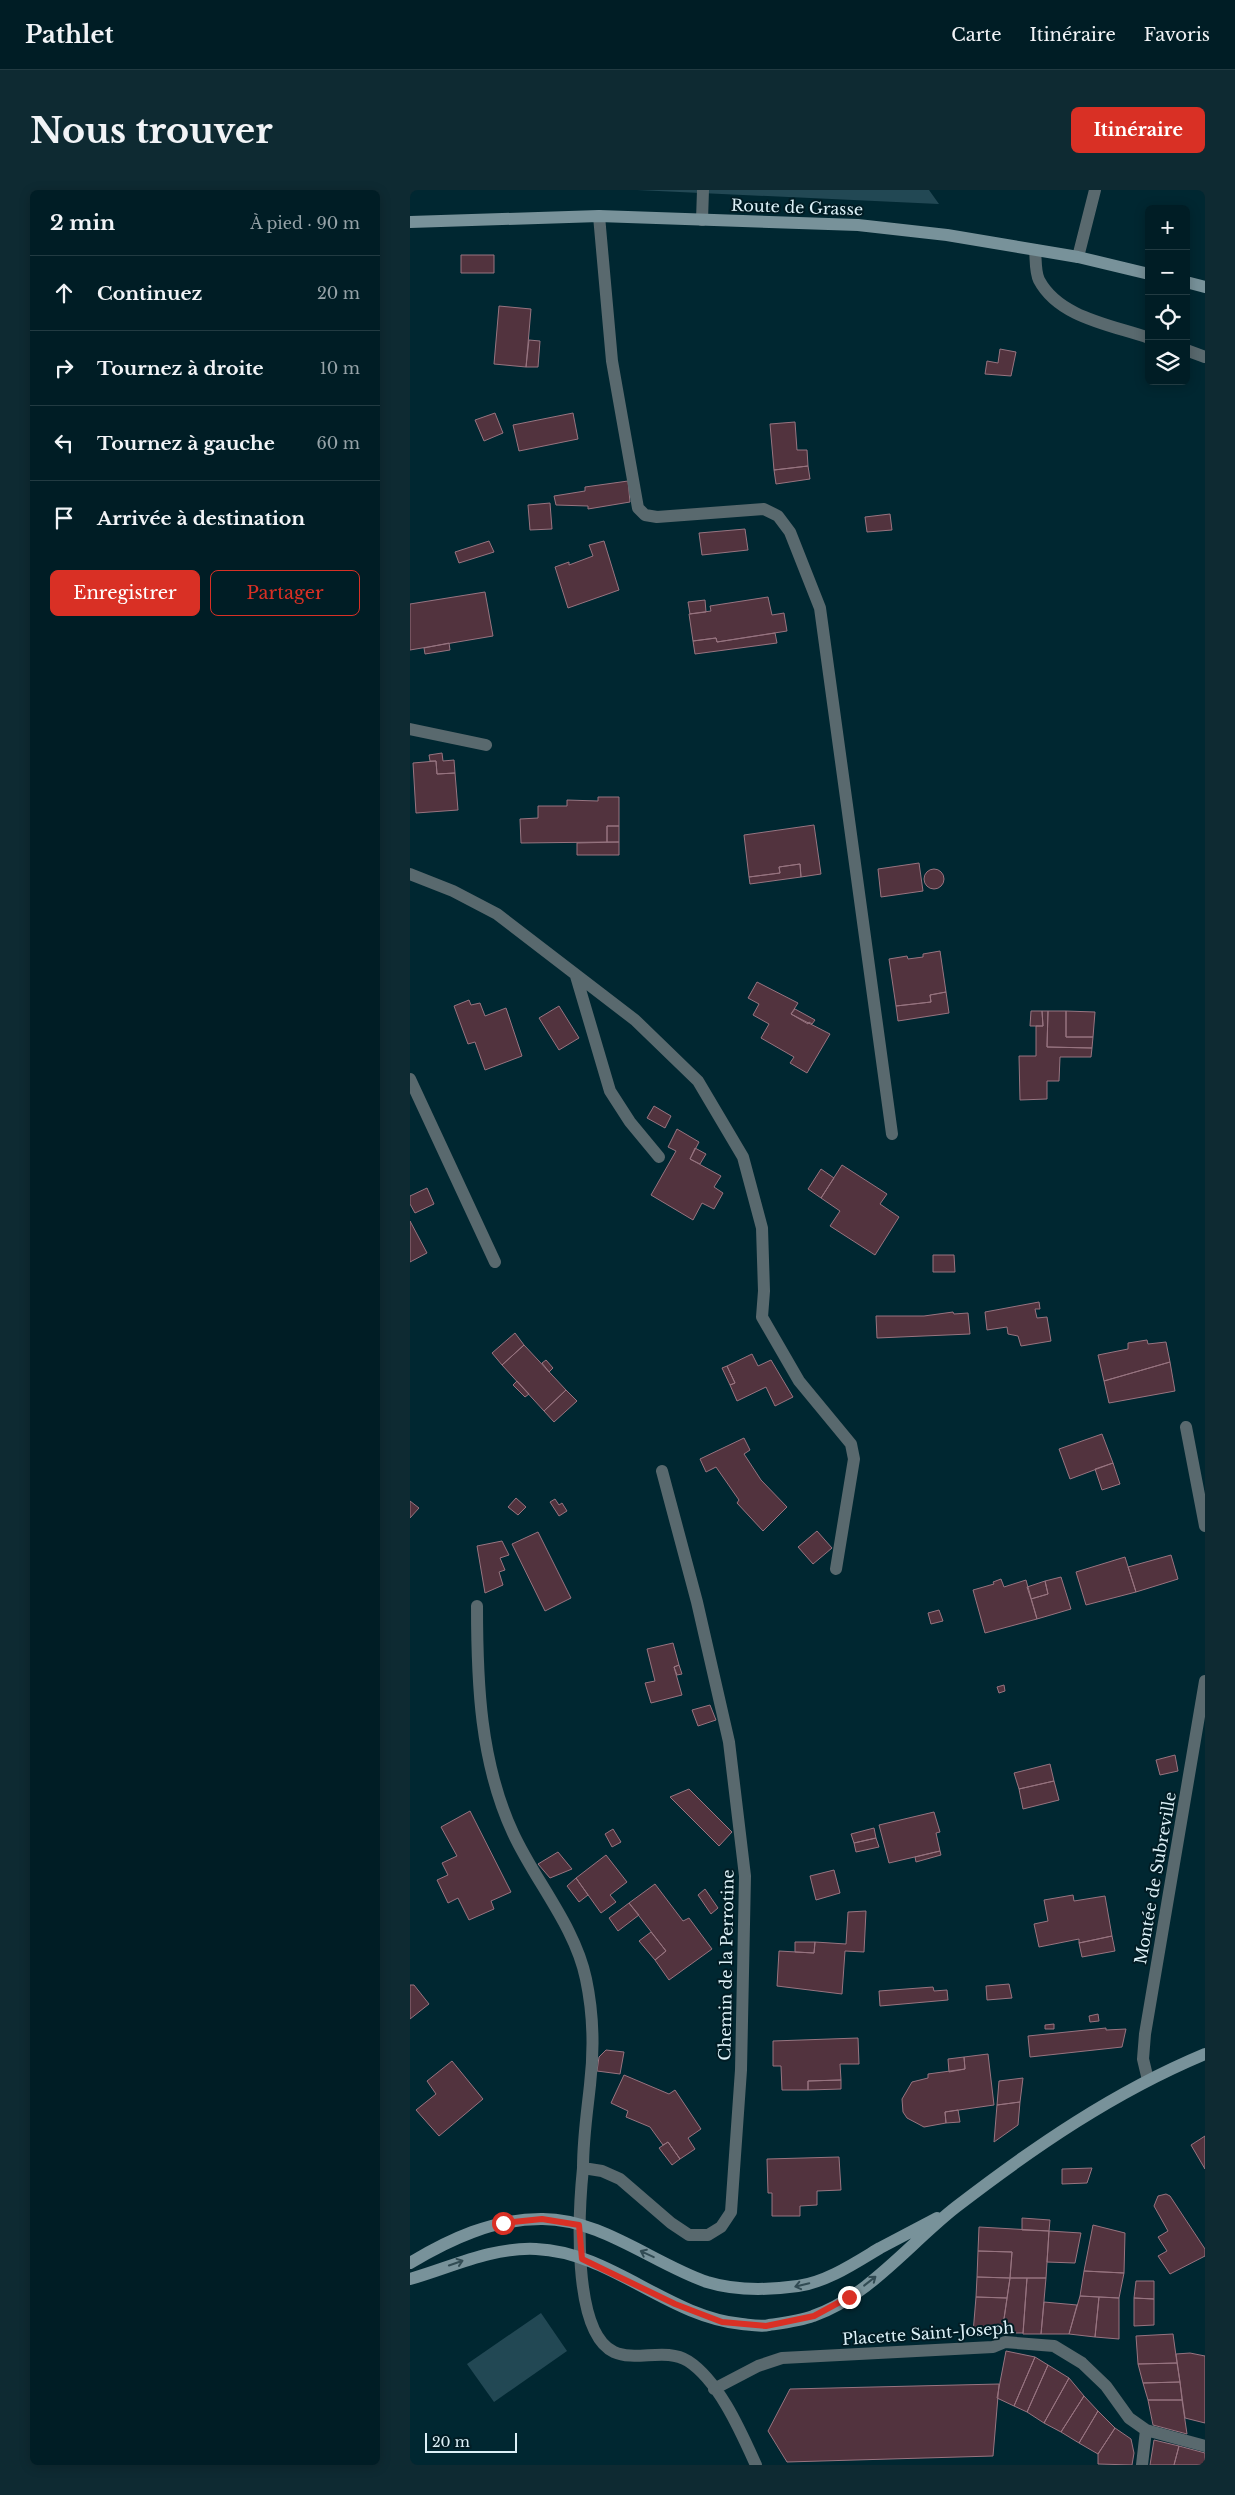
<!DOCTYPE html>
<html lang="fr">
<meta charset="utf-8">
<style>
:root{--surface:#001d25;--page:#0e2a32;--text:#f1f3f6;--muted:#95a2a7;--line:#223b42;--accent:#d93025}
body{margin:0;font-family:"Libre Baskerville",serif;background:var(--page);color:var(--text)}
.controls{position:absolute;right:15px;top:15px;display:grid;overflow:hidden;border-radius:8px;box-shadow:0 2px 12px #0003}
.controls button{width:45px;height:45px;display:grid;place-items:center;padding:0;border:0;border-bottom:1px solid var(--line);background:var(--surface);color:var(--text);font:25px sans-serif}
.scale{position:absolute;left:15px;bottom:12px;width:92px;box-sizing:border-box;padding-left:5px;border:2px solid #dcf0f7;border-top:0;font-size:14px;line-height:18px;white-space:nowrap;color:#dcf0f7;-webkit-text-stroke:4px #011c24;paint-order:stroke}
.stop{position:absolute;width:15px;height:15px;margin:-11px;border:4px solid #d93025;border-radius:50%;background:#fff}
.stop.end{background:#d93025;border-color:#fff;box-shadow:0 1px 5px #0008}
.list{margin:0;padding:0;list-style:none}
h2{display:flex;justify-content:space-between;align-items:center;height:65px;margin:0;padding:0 20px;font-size:21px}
h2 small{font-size:16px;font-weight:400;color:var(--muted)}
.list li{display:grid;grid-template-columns:32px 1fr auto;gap:15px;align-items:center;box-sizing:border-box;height:75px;padding:0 20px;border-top:1px solid var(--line)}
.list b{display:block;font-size:19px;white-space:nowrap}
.list em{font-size:16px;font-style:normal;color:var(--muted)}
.actions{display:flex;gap:10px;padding:15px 20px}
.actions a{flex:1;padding:11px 0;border:1px solid var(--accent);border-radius:8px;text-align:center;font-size:18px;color:var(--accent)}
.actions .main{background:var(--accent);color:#fff}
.icon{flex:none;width:28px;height:28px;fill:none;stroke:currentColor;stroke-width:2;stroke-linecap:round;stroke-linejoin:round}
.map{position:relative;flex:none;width:795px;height:2275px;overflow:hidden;border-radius:8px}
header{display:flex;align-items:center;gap:30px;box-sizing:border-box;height:70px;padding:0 25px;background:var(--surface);border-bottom:1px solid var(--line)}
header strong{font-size:24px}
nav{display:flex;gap:28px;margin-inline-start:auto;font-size:18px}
.intro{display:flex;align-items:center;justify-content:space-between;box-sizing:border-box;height:120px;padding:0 30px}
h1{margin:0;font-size:35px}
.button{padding:12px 22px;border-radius:8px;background:var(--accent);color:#fff;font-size:18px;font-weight:700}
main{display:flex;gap:30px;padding:0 30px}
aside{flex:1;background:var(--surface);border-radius:8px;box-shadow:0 2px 12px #0003}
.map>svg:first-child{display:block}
.green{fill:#224854}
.building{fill:#52333e;stroke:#977480}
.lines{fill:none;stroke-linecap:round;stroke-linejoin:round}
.lane{stroke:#59696e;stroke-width:12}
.street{stroke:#59696e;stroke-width:12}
.secondary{stroke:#78929a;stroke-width:12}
.oneway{stroke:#314b53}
.route{stroke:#d93025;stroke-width:6}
.labels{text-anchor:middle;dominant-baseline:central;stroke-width:4;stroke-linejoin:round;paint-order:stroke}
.street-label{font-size:16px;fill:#dcf0f7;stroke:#011c24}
</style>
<header>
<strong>Pathlet</strong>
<nav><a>Carte</a><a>Itinéraire</a><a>Favoris</a></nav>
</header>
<div class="intro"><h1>Nous trouver</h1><a class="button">Itinéraire</a></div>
<main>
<aside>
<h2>2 min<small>À pied · 90 m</small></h2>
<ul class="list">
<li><svg class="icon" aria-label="ahead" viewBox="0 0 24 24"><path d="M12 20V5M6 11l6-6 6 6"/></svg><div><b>Continuez</b></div><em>20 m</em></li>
<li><svg class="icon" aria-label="right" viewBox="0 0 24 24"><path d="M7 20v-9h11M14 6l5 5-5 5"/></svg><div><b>Tournez à droite</b></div><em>10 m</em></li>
<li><svg class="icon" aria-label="left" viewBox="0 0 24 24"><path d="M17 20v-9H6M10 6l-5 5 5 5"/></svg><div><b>Tournez à gauche</b></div><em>60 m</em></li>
<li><svg class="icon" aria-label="arrive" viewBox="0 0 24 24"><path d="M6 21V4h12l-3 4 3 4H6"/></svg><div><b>Arrivée à destination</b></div></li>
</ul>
<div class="actions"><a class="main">Enregistrer</a><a>Partager</a></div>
</aside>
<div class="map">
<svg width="795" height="2275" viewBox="0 0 795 2275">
<rect width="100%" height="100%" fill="#002731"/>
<path class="green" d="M227,0H519L529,14Z
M131,2123L157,2161L84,2212L57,2174Z"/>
<path class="building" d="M51,65H84V83H51Z
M89,116L121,119L116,177L84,174Z
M119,150L130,151L128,177H116Z
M590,159L606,162L601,186L575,184L577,171L588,173Z
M85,223L93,243L74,251L65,230Z
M163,223L168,249L109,261L103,235Z
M385,232L387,260H397L398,276L364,280L360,234Z
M398,276L400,289L366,294L364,280Z
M218,291L220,312L178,319V316L146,315L144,306L175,301V297Z
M140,313L142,339L120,340L118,315Z
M480,324L482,340L457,342L455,327Z
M335,339L338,360L292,365L289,343Z
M79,351L84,362L49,373L45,362Z
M194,351L209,400L158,418L145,377L159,372V375L183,366L179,355Z
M75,402L83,446L0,460V414Z
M358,407L362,425L374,423L377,441L307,452L306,448L283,451L279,424L301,421L300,416Z
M295,410L296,422L280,424L278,412Z
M365,443L367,453L285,464L283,451L306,448L307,452Z
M39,453L40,460L15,464L14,458Z
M32,563L33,571L44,570L45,583L27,584L26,571H20L19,565Z
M26,571L27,584L45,583L48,620L6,623L3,573Z
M188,607H209V636H197V652L111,653L110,629L128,628V616H157V610L188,611Z
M404,635L411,684L391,687L390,674L369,677L370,683L339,687L334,645Z
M197,636H209V652H197Z
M209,652V665H167V653Z
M509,673L513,701L471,707L468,679Z
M390,674L391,687L340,694L339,687L370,683L369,677Z
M514 689a10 10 0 1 1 20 0a10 10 0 1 1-20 0Z
M530,761L536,802L520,805L521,812L486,816L479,769L497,766L498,769L513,767V764Z
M347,792L388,813L381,824L420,844L397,883L380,873L384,867L351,848L359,834L343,825L349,814L338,808Z
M536,802L539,823L488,831L486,816L521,812L520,805Z
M59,810L61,815L70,813L75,826L96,818L112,866L75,880L65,852L58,854L44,816Z
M149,816L169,848L149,860L129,828Z
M385,819L405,830L402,834L399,832L398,834L381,824Z
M621,821H632L633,836H620Z
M632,821H638L637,857L682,858L681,867H650L649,891H637V909L610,910L609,866H626V836H633Z
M638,821H656V847H683L682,858L637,857Z
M656,821L685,822L683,847H656Z
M244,916L261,926L255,938L237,928Z
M267,939L289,952L280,969L311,986L304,997L313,1003L304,1019L292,1013L283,1030L241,1005L266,961L258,957Z
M285,958L296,964L290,974L280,969Z
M432,975L477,1004L470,1014L489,1027L465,1065L420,1036L430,1021L411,1008Z
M411,979L424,988L411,1008L398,999Z
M17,998L24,1014L5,1023L0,1014V1006Z
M0,1031L17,1063L0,1072Z
M523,1065H544L545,1082H523Z
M629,1112L630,1119H625L627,1128L637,1127L641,1151L611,1156L608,1146L598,1144L597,1137L577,1140L575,1122Z
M543,1122L544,1124L558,1123L560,1144L467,1148L466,1126H514Z
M105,1143L114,1155L92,1175L82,1163Z
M737,1150L738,1154L756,1152L760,1172L694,1191L688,1165L718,1159V1153Z
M114,1155L156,1200L134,1221L92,1175Z
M342,1164L348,1176L361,1170L383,1207L365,1216L356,1197L327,1211L320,1195L325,1193L317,1176Z
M136,1170L143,1178L139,1182L132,1173Z
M760,1172L765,1201L699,1213L694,1191Z
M317,1176L325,1193L320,1195L312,1178Z
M107,1191L119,1204L115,1207L103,1195Z
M156,1200L167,1211L144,1232L134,1221Z
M692,1244L703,1273L660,1289L649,1259Z
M334,1248L340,1260L334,1264L351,1290L377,1317L353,1341L327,1313L329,1310L306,1277L296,1282L290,1269Z
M703,1273L710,1294L692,1300L685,1279Z
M106,1308L116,1317L108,1325L98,1317Z
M145,1309L149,1315L152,1313L157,1321L149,1326L140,1312Z
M0,1311L9,1318L0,1328Z
M407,1341L422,1358L403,1374L388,1357Z
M128,1342L161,1408L135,1421L102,1354Z
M92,1351L99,1365L90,1368L95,1380L89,1382L93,1395L75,1403L67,1356Z
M761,1365L768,1389L726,1402L718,1377Z
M715,1367L726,1402L676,1415L666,1382Z
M651,1387L661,1419L627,1429L621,1409L638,1404L635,1391Z
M591,1389L594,1397L616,1390L627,1429L575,1443L563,1400L584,1394L583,1392Z
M635,1391L638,1404L621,1409L617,1397Z
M529,1420L533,1431L521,1434L518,1423Z
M263,1453L269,1475L264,1477L272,1505L241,1513L235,1493L245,1491L237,1459Z
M269,1475L272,1484L267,1485L264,1477Z
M594,1495L595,1501L589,1503L587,1497Z
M300,1515L306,1530L288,1536L282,1520Z
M765,1565L768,1581L750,1585L746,1570Z
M640,1574L644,1591L609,1599L604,1583Z
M644,1591L649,1610L613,1619L609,1599Z
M279,1599L322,1642L309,1656L260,1607Z
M60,1621L101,1702L81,1711L84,1719L59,1730L48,1708L38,1713L27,1690L38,1685L32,1673L47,1666L31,1637Z
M524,1622L530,1642L526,1643L530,1661L479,1673L469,1635Z
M464,1638L466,1648L444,1653L441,1644Z
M203,1639L211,1652L202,1657L195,1644Z
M466,1648L469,1657L446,1662L444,1653Z
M530,1661L531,1665L506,1672L505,1667Z
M148,1662L162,1679L140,1688L128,1674Z
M196,1665L217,1692L200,1705L206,1712L191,1723L166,1688Z
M424,1680L430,1703L406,1710L400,1686Z
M166,1688L178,1705L169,1712L157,1696Z
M245,1694L273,1731L279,1728L302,1759L259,1790L245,1770L256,1761L219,1713Z
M295,1699L308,1718L301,1724L288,1705Z
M663,1705L664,1711L695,1706L702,1746L669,1753V1749L629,1757L624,1734L638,1731L634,1710Z
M219,1713L229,1725L208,1741L199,1728Z
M456,1721L454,1762L435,1761L432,1804L367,1796L369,1761L404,1763L405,1752L436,1754L438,1722Z
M241,1742L256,1761L245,1770L229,1751Z
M702,1746L705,1761L672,1767L669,1753Z
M385,1752H405L404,1763L385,1762Z
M599,1794L602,1808L577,1810L576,1796Z
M0,1795H4L19,1814L0,1829Z
M523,1797L524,1801L537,1800L538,1810L470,1816L469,1801Z
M688,1824L689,1831L680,1832L679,1826Z
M644,1834V1839H635V1835Z
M696,1838V1840L716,1839L712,1857L620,1867L618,1846Z
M448,1848L449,1874H430L431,1890L398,1891V1900H372L371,1876H363V1851Z
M196,1860L214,1862L210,1884L187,1881L189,1867Z
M578,1864L584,1915L535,1922L536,1933L514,1937L497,1928L493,1922L492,1909L502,1892L518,1888V1884L555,1879L554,1867Z
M554,1867L555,1879L539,1882L538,1869Z
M42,1871L73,1909L29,1946L6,1920L26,1904L17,1891Z
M214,1885L259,1904L265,1900L291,1939L278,1948L285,1959L270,1969L258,1952L253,1955L240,1937L216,1927L218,1921L201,1913Z
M613,1888L610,1912L587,1915L589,1891Z
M431,1890V1899L398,1900V1891Z
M610,1912L608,1935L584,1952L587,1915Z
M548,1920L550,1932L536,1933L535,1922Z
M795,1946V1979L781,1955Z
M258,1952L270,1969L262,1975L249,1958Z
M429,1967L431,2000L407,2001V2015L390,2016V2026H362V2003H358L357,1969Z
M682,1978L677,1993L652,1994V1979Z
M756,2004L760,2006L795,2059V2066L760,2084L748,2066L757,2061L748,2047L758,2041L744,2016L748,2006Z
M612,2028L640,2030L639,2041L612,2040Z
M683,2035L715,2043L714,2083L674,2081Z
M569,2037L639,2041L636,2088H600L602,2062L568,2061Z
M639,2041L671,2043L665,2073L637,2072Z
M568,2061L602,2062L600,2088L567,2087Z
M674,2081L714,2083L709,2108L670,2106Z
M567,2087L600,2088L597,2108L566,2107Z
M600,2088H617L613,2143H592Z
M617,2088H636L631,2144H613Z
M726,2091H744V2109L724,2108Z
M670,2106L689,2107L685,2147L659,2144Z
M566,2107L597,2108L592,2142L563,2143Z
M689,2107L709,2108V2149L685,2147Z
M724,2108L744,2109V2135L724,2136Z
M634,2112L667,2115L659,2144H631Z
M763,2144L767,2173L728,2174L726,2146Z
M596,2161L625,2167L604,2216L587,2208Z
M780,2163L795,2166V2233L775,2228L766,2164Z
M625,2167L638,2175L617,2222L604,2216Z
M767,2173L770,2192L733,2193L728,2174Z
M638,2175L659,2188L634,2233L617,2222Z
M659,2188L674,2206L651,2242L634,2233Z
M770,2192L772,2210H738L733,2193Z
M589,2194L583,2266L377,2272L358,2241L380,2199Z
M674,2206L688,2221L669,2253L651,2242Z
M738,2210H772L777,2244L743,2235Z
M688,2221L705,2238L688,2264L669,2253Z
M705,2238L721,2249L724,2263L722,2275L688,2274V2264Z
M744,2250L769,2256L764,2275H740Z
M769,2256L795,2263V2275H764Z"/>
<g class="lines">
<path class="lane" d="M292,30L293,0
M625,60C626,69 625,82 629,90C649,128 702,135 739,148
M668,67L685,0
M776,160L795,167
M0,539L76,555
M0,684L43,701L87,724L225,830L288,891L333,967L352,1038L354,1101L352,1127L389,1191L441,1254L444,1269L426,1379
M166,786L200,901L220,932L249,967"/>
<path class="street" d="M189,26L202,171L228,318L235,325L247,327L354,319L368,326L380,342L410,418L482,944
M0,889L85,1072
M776,1237L795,1336
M252,1281L287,1412L319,1552L335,1686L331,1880L321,2022L311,2037L298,2045H279L261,2033L210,1989L192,1981L173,1978C169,2017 161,2142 204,2162C226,2172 256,2157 278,2171C309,2191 331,2242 346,2275
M67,1416C67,1493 70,1572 103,1643C125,1691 165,1736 176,1789C183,1822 184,1861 180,1895C177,1923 173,1949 173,1978
M738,1890L733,1869L735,1844L795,1491
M304,2199L348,2176L372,2168L583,2157L595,2152L644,2156L672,2173L696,2196L719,2228L736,2240L795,2256
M732,2275L736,2240"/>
<path class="secondary" d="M0,32L189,26L448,35L537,45L668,67L739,84
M776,92L795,97
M0,2073C40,2049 83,2029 131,2029C190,2028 244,2074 297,2092C326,2101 359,2100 388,2096C417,2092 445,2073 470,2058C489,2048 508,2038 527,2028
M0,2089C42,2077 81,2057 126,2059C201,2062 258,2127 332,2134C341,2135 351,2137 359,2135C373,2133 390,2131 403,2126C458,2107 501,2052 546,2017C624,1957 704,1902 795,1864"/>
</g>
<defs><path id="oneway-shaft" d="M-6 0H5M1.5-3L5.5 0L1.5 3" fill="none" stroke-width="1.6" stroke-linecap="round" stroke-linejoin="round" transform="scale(1.25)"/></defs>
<g class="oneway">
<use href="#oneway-shaft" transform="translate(237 2064) rotate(-155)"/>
<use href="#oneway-shaft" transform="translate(46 2073) rotate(-19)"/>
<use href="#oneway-shaft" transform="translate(460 2091) rotate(-38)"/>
<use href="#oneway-shaft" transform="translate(392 2095) rotate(166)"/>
</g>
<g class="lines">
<path class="route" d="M93,2033L132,2029L169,2035L172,2069L265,2114L312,2132L356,2136L404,2126L439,2107"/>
</g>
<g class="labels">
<g class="street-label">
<text transform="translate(387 17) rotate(2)">Route de Grasse</text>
<text transform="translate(745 1688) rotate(-80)">Montée de Subreville</text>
<text transform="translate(316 1775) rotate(-89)">Chemin de la Perrotine</text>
<text transform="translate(518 2143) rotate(-4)">Placette Saint-Joseph</text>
</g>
</g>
</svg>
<div class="controls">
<button>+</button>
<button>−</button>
<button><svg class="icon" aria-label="locate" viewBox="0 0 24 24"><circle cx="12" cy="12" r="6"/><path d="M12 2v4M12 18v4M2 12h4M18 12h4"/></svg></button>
<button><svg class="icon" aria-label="layers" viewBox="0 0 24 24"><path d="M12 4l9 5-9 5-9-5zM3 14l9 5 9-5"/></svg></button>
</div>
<div class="scale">20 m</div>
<div class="stop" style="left:93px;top:2033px"></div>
<div class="stop end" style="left:439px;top:2107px"></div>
</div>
</main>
